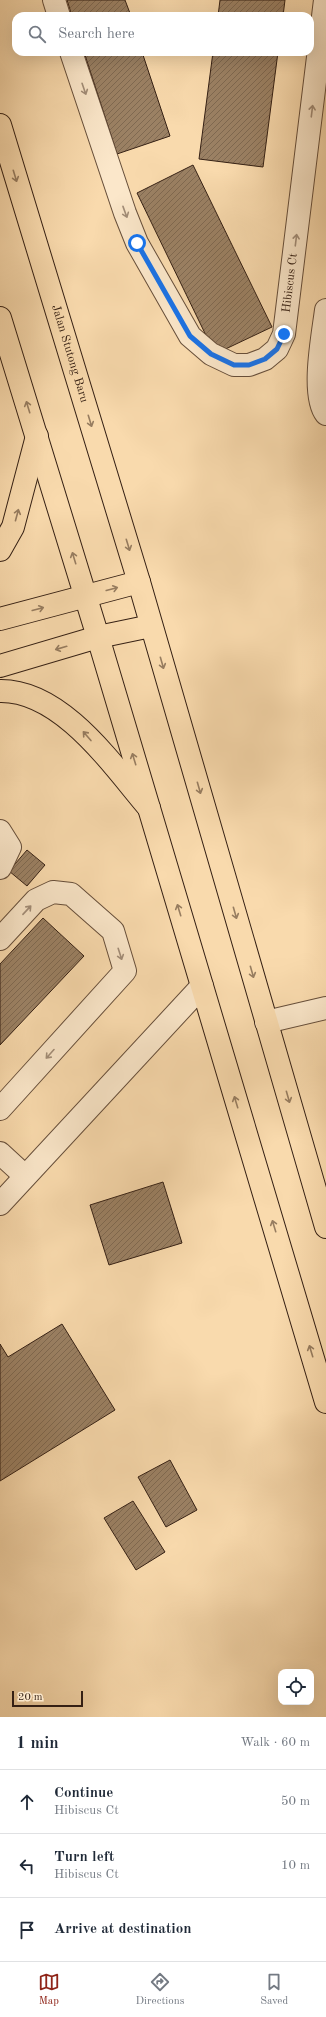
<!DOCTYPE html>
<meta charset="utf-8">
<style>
:root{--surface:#fff;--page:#f2f2f3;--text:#1f2937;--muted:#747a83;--line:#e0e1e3;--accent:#8f2418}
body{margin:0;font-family:"Old Standard TT",serif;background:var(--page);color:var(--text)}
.controls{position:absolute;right:12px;bottom:12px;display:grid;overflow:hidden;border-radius:8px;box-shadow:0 4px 16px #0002}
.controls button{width:36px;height:36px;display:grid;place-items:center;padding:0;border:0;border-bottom:1px solid var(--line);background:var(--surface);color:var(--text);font:20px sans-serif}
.scale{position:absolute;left:12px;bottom:10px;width:71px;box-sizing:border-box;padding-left:4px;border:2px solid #352014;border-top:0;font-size:11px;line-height:14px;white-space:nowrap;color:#352014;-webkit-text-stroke:3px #fbe7ca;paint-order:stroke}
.stop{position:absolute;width:12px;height:12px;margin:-9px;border:3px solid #1a73e8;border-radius:50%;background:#fff}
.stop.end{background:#1a73e8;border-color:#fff;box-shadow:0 1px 4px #0008}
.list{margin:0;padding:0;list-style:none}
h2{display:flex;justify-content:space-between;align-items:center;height:52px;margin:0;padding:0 16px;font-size:17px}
h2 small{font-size:13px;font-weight:400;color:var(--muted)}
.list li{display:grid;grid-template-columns:26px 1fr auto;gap:12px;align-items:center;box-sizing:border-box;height:64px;padding:0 16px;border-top:1px solid var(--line)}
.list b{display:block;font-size:15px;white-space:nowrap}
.list p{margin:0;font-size:13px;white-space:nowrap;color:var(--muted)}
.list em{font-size:13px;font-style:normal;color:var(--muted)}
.icon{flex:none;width:22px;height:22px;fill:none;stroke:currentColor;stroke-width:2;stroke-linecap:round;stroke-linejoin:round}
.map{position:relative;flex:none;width:326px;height:1717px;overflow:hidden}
.search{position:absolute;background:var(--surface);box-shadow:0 4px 16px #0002;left:12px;right:12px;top:12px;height:44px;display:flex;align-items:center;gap:10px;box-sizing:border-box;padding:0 14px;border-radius:12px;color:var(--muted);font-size:15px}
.sheet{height:244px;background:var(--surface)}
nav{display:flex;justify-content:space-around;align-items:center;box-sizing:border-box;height:56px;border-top:1px solid var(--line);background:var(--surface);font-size:11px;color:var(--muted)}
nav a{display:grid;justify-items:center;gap:2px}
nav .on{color:var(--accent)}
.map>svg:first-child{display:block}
.building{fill:url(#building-hatch);stroke:#352014}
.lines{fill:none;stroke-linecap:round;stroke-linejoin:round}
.minor-casing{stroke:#664e3a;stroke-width:24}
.major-casing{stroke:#352014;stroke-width:24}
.highway-casing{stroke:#352014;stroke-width:24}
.minor{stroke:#fbe7ca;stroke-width:22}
.major{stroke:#f9daad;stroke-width:22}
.highway{stroke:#f9daad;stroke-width:22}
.oneway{stroke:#a28d78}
.oneway2{stroke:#977d60}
.route{stroke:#1a73e8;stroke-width:5}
.labels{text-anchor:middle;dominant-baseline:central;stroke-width:3.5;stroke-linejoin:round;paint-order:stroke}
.street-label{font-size:12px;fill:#352014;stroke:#fbe7ca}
</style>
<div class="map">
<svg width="326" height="1717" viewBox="0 0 326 1717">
<defs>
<pattern id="building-hatch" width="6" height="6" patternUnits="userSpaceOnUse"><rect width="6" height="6" fill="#9b8164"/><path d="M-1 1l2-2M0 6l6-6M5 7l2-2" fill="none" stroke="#7f6951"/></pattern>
</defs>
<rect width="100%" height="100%" fill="#f9daad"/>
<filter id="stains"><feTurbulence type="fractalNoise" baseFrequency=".005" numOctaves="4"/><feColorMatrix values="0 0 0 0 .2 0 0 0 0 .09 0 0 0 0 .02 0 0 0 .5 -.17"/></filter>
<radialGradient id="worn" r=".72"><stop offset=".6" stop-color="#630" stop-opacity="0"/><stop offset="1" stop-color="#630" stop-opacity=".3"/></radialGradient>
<path class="building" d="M67,0H125L131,16H72Z
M220,0H285L283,16H218Z
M84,52H142L170,136L117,154Z
M213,52H278L263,167L199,159Z
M193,165L272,327L215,354L137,193Z
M27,850L45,865L27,886L9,871Z
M43,918L84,956L0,1045V964Z
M163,1182L182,1243L109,1265L90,1205Z
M62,1324L115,1410L0,1481V1344L8,1357Z
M170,1460L197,1510L166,1527L138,1477Z
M133,1501L165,1552L136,1570L104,1518Z"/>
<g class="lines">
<defs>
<g id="minor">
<path d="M54,0L59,16"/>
<path id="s1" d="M71,52L125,213L137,243L190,336L211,354L234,365H249L265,359L277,349L284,334L325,0"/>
<path d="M326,310C323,334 311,395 326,414"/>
<path d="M0,831L10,847L0,868"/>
<path d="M0,939L36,900L53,892L71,894L113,931L125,971L0,1109"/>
<path d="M266,1022L326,1008"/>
<path d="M0,1153L25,1176"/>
<path d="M0,1204L202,986"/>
</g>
<g id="major">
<path id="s2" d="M0,125L139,582L326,1227"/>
<path d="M0,318L98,637L326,1402"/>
</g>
<path id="highway" d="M0,550L13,527L37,436
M0,619L139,582
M0,666L98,637L151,626
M0,691C62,690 113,766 149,808"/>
</defs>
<use href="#minor" class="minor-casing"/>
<use href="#major" class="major-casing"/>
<use href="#highway" class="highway-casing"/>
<use href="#minor" class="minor"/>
<use href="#major" class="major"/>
<use href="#highway" class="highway"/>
</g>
<defs><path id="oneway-shaft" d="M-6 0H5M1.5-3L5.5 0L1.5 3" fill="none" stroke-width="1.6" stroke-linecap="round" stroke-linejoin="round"/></defs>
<g class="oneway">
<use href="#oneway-shaft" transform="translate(84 89) rotate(71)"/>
<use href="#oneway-shaft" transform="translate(312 111) rotate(-83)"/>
<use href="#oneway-shaft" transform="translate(125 212) rotate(70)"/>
<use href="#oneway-shaft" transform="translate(296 240) rotate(-83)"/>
<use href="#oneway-shaft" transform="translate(27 910) rotate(-47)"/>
<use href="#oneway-shaft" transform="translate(120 954) rotate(72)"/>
<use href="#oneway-shaft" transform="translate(50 1054) rotate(132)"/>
</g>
<g class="oneway2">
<use href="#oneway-shaft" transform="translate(15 176) rotate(73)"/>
<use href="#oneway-shaft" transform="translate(28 407) rotate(-107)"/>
<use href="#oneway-shaft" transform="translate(90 421) rotate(73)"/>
<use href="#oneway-shaft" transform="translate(17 515) rotate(-75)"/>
<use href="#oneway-shaft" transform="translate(128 545) rotate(73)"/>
<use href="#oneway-shaft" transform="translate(74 558) rotate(-107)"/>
<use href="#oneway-shaft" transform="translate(112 589) rotate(-15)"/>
<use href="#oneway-shaft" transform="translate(38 609) rotate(-15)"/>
<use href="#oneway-shaft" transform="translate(61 648) rotate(164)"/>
<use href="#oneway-shaft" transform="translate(162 663) rotate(74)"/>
<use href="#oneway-shaft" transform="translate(87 736) rotate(-131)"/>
<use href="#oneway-shaft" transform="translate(134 759) rotate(-107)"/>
<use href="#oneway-shaft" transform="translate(199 788) rotate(74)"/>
<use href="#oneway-shaft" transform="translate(179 910) rotate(-107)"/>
<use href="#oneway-shaft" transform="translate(235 913) rotate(74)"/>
<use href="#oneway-shaft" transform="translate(252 972) rotate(74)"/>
<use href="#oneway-shaft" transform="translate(288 1097) rotate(74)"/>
<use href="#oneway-shaft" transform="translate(236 1102) rotate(-107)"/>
<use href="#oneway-shaft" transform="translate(274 1226) rotate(-107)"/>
<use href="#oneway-shaft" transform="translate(311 1351) rotate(-107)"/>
</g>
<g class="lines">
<path class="route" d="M137,243L190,336L211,354L234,365H249L265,359L277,349L284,334"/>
</g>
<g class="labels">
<g class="street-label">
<text stroke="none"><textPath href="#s1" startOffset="478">Hibiscus Ct</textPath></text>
<text stroke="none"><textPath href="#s2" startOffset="239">Jalan Stutong Baru</textPath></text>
</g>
</g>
<rect width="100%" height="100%" filter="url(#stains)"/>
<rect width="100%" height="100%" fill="url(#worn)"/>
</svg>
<div class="controls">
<button><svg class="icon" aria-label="locate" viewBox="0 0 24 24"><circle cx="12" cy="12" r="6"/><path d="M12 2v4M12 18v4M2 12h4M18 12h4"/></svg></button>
</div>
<div class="scale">20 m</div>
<div class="stop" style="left:137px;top:243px"></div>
<div class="stop end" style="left:284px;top:334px"></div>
<div class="search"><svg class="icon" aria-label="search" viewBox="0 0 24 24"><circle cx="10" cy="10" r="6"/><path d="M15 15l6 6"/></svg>Search here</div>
</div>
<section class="sheet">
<h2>1 min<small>Walk · 60 m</small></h2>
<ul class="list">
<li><svg class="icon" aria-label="ahead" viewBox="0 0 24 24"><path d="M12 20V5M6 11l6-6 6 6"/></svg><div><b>Continue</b><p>Hibiscus Ct</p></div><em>50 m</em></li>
<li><svg class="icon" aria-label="left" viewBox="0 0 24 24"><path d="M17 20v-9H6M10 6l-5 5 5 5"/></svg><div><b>Turn left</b><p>Hibiscus Ct</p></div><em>10 m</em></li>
<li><svg class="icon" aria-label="arrive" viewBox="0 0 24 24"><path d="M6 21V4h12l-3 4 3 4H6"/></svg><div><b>Arrive at destination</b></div></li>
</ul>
</section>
<nav>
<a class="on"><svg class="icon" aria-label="map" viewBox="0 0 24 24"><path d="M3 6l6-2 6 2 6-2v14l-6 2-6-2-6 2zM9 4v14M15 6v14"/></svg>Map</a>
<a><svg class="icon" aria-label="directions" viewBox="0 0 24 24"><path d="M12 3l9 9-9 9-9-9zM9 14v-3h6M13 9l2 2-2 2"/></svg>Directions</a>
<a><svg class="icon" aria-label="saved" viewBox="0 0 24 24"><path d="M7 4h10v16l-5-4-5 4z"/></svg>Saved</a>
</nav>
